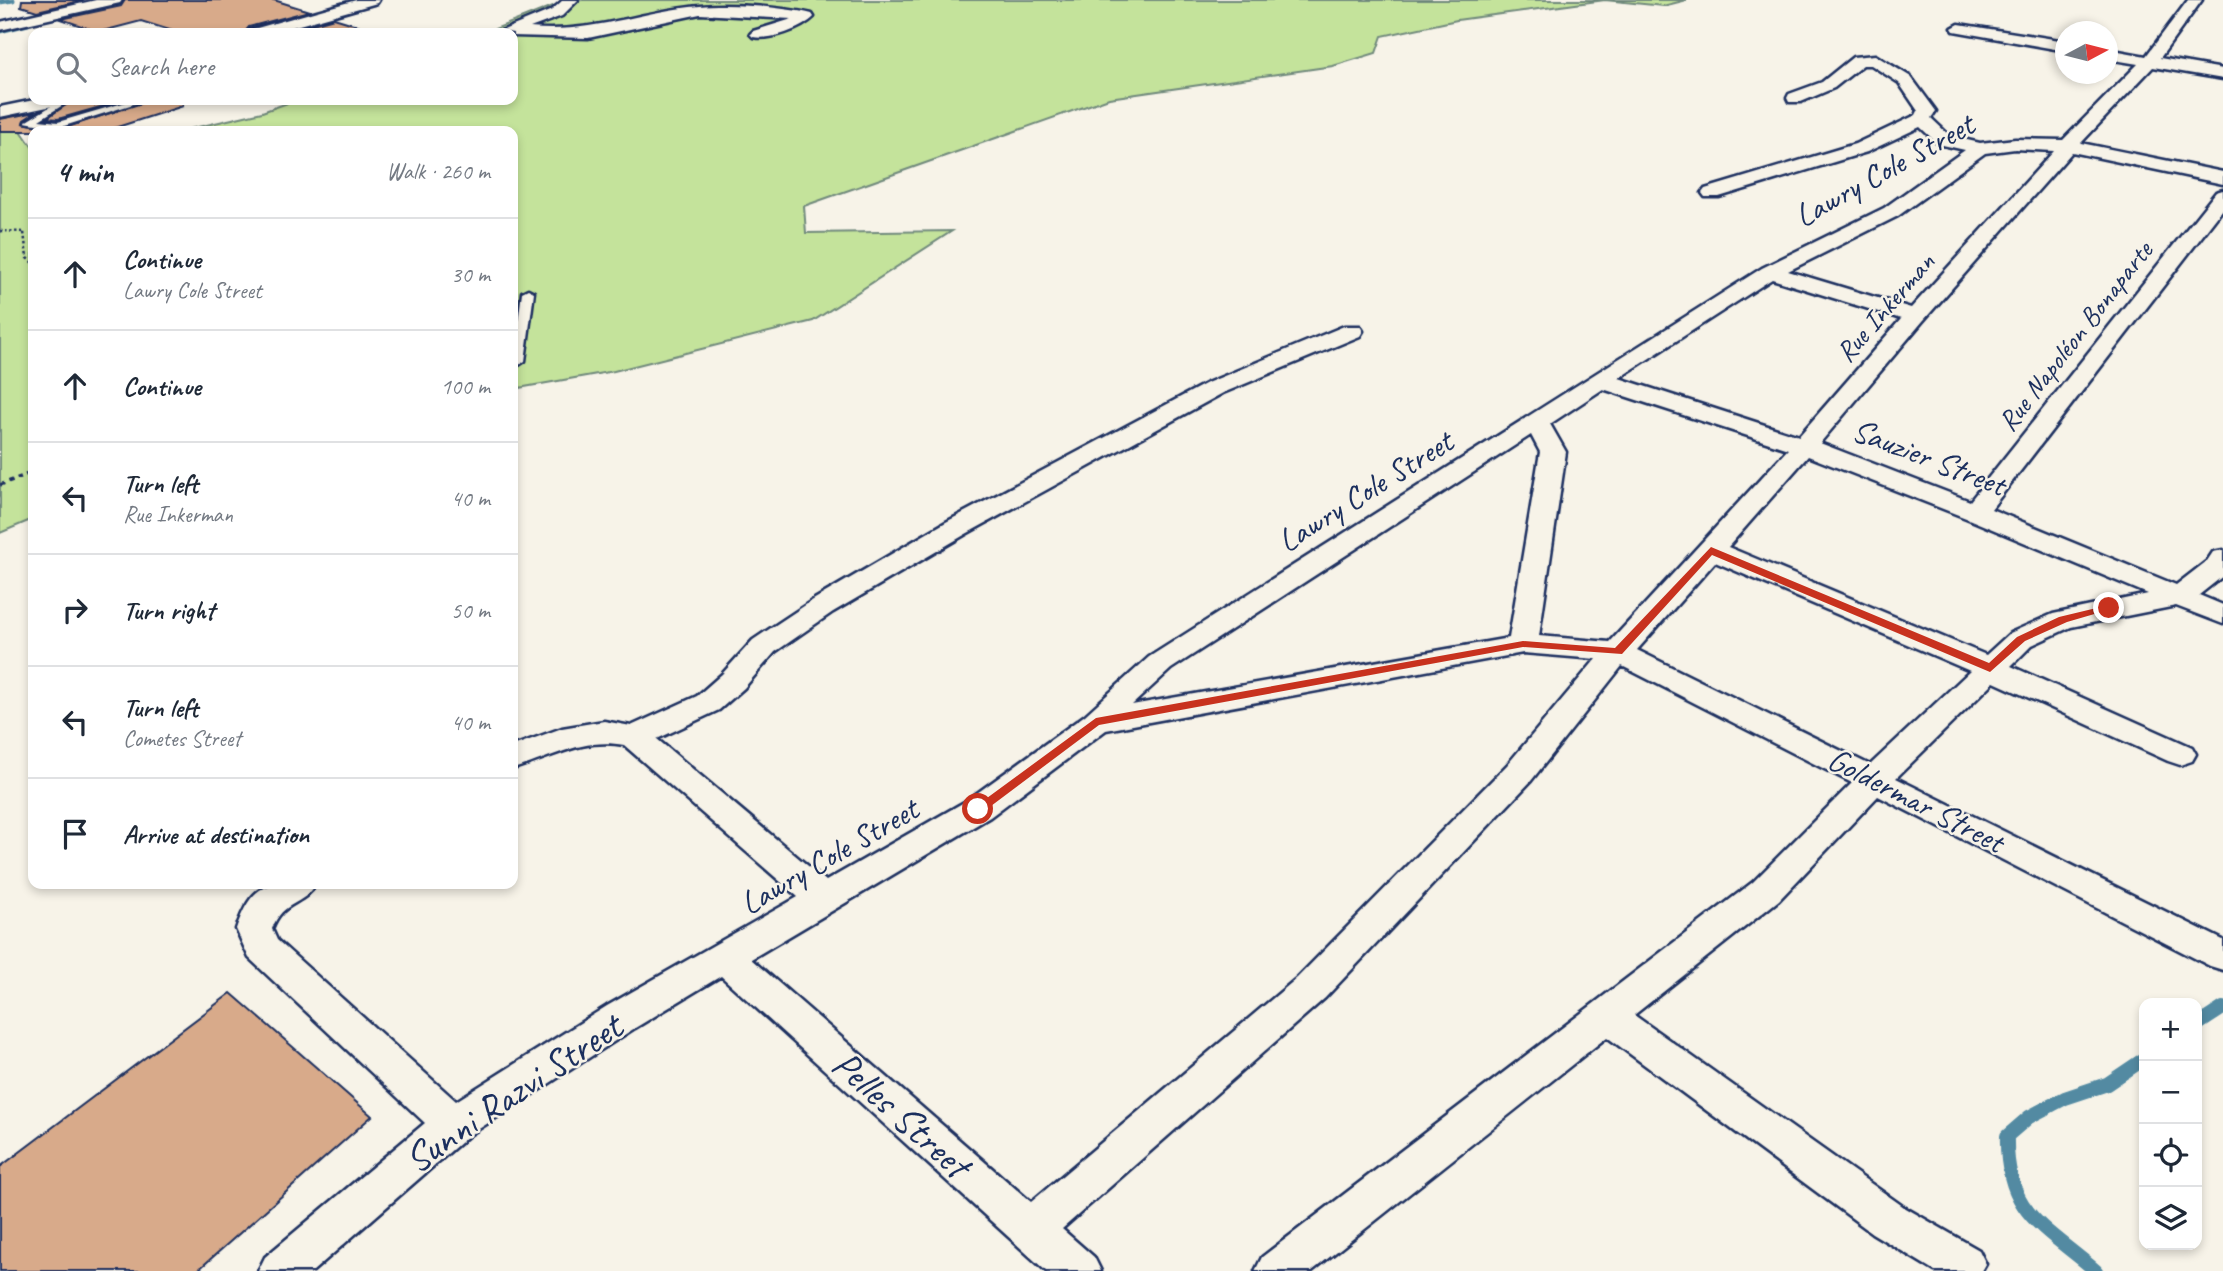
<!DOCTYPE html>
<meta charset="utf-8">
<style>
:root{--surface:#fff;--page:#f6f6f7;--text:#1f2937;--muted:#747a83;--line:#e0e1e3}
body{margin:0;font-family:Caveat,sans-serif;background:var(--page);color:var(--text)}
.controls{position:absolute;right:21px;bottom:21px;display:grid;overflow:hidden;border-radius:14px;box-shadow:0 4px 10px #0003}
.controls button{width:63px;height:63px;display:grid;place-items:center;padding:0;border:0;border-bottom:2px solid var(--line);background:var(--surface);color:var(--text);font:35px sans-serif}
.compass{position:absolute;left:2055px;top:21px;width:63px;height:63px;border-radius:50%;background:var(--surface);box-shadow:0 4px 10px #0003;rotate:83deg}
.stop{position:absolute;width:21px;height:21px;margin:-16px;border:5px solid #c8321e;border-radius:50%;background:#fff}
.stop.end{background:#c8321e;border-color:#fff;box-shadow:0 2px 7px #0008}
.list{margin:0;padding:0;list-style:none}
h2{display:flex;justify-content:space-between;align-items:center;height:91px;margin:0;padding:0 28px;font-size:30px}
h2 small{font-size:23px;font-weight:400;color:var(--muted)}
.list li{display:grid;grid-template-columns:46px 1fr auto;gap:21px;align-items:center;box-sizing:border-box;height:112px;padding:0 28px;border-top:2px solid var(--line)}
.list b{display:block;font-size:26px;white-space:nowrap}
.list p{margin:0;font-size:23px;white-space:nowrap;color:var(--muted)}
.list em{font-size:23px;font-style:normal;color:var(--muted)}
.icon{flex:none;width:38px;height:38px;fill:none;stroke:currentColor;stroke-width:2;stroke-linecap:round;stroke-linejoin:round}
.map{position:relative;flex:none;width:2223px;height:1271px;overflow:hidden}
.search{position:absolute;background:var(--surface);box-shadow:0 4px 10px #0003;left:28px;top:28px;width:490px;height:77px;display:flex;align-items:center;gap:18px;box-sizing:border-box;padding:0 24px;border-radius:14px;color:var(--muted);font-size:26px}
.panel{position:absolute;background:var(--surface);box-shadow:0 4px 10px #0003;left:28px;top:126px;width:490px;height:763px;border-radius:14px}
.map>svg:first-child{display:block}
.green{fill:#c4e39b;stroke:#70897c;stroke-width:2}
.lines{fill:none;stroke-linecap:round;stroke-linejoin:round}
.stream-far1{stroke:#528aa2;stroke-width:5}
.stream{stroke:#528aa2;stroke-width:14}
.building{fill:#d8aa8a;stroke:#1b2f5e;stroke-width:2}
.lane-casing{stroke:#1b2f5e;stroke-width:5}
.street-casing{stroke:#1b2f5e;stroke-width:5}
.path-far1{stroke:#1b2f5e;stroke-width:2.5;stroke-dasharray:2.5 2.5;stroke-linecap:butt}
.path{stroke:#1b2f5e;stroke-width:3.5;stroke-dasharray:4.5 4.5;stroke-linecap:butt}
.lane{fill:#f7f3e8;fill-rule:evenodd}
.street{fill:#f7f3e8;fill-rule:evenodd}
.route{fill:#c8321e}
.labels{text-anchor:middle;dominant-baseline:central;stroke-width:5;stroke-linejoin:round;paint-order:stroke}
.far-street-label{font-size:28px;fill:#1b2f5e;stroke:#f7f3e8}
.street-label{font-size:33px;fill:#1b2f5e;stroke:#f7f3e8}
.near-street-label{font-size:40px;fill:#1b2f5e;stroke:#f7f3e8}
</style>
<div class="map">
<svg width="2223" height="1271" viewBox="0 0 2223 1271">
<rect width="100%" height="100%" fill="#f7f3e8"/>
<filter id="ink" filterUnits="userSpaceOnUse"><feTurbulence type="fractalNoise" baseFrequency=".0143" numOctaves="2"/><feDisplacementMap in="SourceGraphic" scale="14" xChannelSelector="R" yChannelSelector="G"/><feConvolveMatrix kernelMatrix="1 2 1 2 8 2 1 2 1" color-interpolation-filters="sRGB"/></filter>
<g filter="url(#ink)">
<path class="green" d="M568,0H1687L1663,6L1605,0L1457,20L1382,36L1376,53L1333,66L1109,98L804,206L806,233L952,231L813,321L614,371L513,389V131H181L262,112L296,100H513V33H485Z
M10,115L33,148V519L0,533V117Z"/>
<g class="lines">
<path class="stream-far1" d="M0,2L13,0
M0,31L28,24"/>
<path class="stream" d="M2197,1025L2223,1008
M2096,1271C2044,1226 2005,1213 2007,1136L2029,1117L2065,1098L2107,1084L2144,1059"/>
</g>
<path class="building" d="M22,0H84L37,11L21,6Z
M125,0H274L309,11L249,27L244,33H179L141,21L99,32L61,19L121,6Z
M334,18L360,26L359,33H280Z
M73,100H125L58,119L47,118Z
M149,100H182L183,106L105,131H0V119L36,112L24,120L23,123L59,130Z
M231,993L372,1116L197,1271H0V1167Z"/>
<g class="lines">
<defs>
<path id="lane" d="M61,100H71L39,120L58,122L133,100H146L58,128L25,122Z
M528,289L534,292L525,361L519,365L513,361L522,292Z"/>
<path id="street" d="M96,0H122L120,3L0,30V22Z
M356,0H379L377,3L271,33H247L250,30Z
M563,0H578L562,16L530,28C592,34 640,11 700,6C730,3 783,7 812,14L814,17C802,29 770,41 753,37L750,34L753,31L792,19L700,14L588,38L513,36V33L501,31L552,10Z
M2188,0H2202L2160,58L2223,69V79L2153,67L2081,143L2223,172V184L2072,152L1923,321L1820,443L1970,501L2216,192L2223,190V209L1991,509L2176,585L2207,561L2213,552L2223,550V576L2199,595L2223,605V624L2176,606L2071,627L2032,645L2011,666L2192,747L2196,754L2192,761L2180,765L2168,761L1994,682L1896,778L2223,940V970L2210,966L1878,796L1779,900L1634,1015L1904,1207L1979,1250L1986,1264L1982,1271H1935L1872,1233L1607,1037L1312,1271H1255L1262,1257L1753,882L1852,783L1622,666L1531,781L1325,998L1062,1229L1094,1257L1101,1271H1046L721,976L635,1028L468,1136L313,1271H258L265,1257L425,1123L249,958L236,929C254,879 267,884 316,884C303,907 283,899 272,929L277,940L456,1101L607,1006L798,897L624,745C582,737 552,758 513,769V746L562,728L604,721L631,726L697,696L722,674L753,640L813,600L946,522L1207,383L1344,326H1360L1363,331L1360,336L1223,393L966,534L833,612L775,652L744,688L719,710L657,739L826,881L966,801L1085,715L1149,657L1762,268L1884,208L1965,150L1938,144L1920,127L1867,152L1719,197H1705L1702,193L1705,189L1855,144L1916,115L1918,111L1899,83L1871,65H1863L1834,88L1801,102H1789L1787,98L1789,94L1822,82L1853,57L1875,55L1911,77L1936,111L1931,118L1950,136L1980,143L2015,139L2063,140L2138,64L2108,59V49L2146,56ZM2015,149L2054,151L1911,308L1788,271L1898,216L1985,153ZM1772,279L1901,319L1799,436L1619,378ZM1603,389L1788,449L1610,642L1539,636L1566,452L1550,424ZM1531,435L1540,452L1509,638L1132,705L1171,669ZM1808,456L1966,518L2148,594L2053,614L2010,633L1986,655L1728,547ZM1715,562L1970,671L1870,765L1637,650ZM1523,653L1596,659L1507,765L1297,978L1031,1202L751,959L990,817L1106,730Z
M1959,24L2066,41V51L1954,31L1952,28Z
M34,100H64L62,104L0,117V107Z"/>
</defs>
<use href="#lane" class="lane-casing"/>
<use href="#street" class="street-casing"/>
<path class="path-far1" d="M0,231L24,232L27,258L33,263"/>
<path class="path" d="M0,485L33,472"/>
<use href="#lane" class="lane"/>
<use href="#street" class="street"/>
</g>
</g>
<path class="route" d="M1711,547L1989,663L2017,637L2059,617L2109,605L2115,608L2067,622L2025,641L1990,672L1712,555L1622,654L1523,647L1099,725L983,812H973L972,809L1096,718L1523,641L1615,648Z"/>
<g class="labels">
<g class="far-street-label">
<text transform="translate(1885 307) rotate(-49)">Rue Inkerman</text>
<text transform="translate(2075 336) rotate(-52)">Rue Napoléon Bonaparte</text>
</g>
<g class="street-label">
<text transform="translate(1884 170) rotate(-29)">Lawry Cole Street</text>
<text transform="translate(1929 457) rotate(21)">Sauzier Street</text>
<text transform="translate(1365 491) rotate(-32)">Lawry Cole Street</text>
<text transform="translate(1916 800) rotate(27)">Goldermar Street</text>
<text transform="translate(829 856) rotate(-30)">Lawry Cole Street</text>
</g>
<g class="near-street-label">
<text transform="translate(513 1093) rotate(-34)">Sunni Razvi Street</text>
<text transform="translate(901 1114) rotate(42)">Pelles Street</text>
</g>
</g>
</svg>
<div class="controls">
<button>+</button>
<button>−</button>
<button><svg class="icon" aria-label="locate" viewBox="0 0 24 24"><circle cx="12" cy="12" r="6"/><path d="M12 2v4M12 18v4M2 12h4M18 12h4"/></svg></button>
<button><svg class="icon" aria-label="layers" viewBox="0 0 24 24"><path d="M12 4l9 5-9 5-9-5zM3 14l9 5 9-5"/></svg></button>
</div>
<svg class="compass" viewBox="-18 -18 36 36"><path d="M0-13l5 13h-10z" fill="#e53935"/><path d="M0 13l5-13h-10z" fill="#747a83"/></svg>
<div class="stop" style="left:978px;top:809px"></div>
<div class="stop end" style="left:2109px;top:608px"></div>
<div class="search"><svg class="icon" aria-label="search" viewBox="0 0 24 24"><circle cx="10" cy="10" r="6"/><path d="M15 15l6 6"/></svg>Search here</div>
<section class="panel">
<h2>4 min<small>Walk · 260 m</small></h2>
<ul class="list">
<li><svg class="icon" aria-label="ahead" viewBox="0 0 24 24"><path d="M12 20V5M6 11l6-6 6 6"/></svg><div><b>Continue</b><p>Lawry Cole Street</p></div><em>30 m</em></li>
<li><svg class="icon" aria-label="ahead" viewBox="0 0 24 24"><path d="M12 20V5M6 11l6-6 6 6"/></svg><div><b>Continue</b></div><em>100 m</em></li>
<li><svg class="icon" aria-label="left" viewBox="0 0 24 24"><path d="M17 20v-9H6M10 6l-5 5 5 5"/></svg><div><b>Turn left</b><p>Rue Inkerman</p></div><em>40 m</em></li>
<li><svg class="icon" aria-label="right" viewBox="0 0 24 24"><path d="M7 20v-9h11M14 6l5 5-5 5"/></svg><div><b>Turn right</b></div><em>50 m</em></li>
<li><svg class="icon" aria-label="left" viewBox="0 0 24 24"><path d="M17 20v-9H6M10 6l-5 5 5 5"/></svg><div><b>Turn left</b><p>Cometes Street</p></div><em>40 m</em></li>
<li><svg class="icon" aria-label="arrive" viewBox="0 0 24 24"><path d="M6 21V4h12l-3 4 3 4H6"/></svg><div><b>Arrive at destination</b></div></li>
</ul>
</section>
</div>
